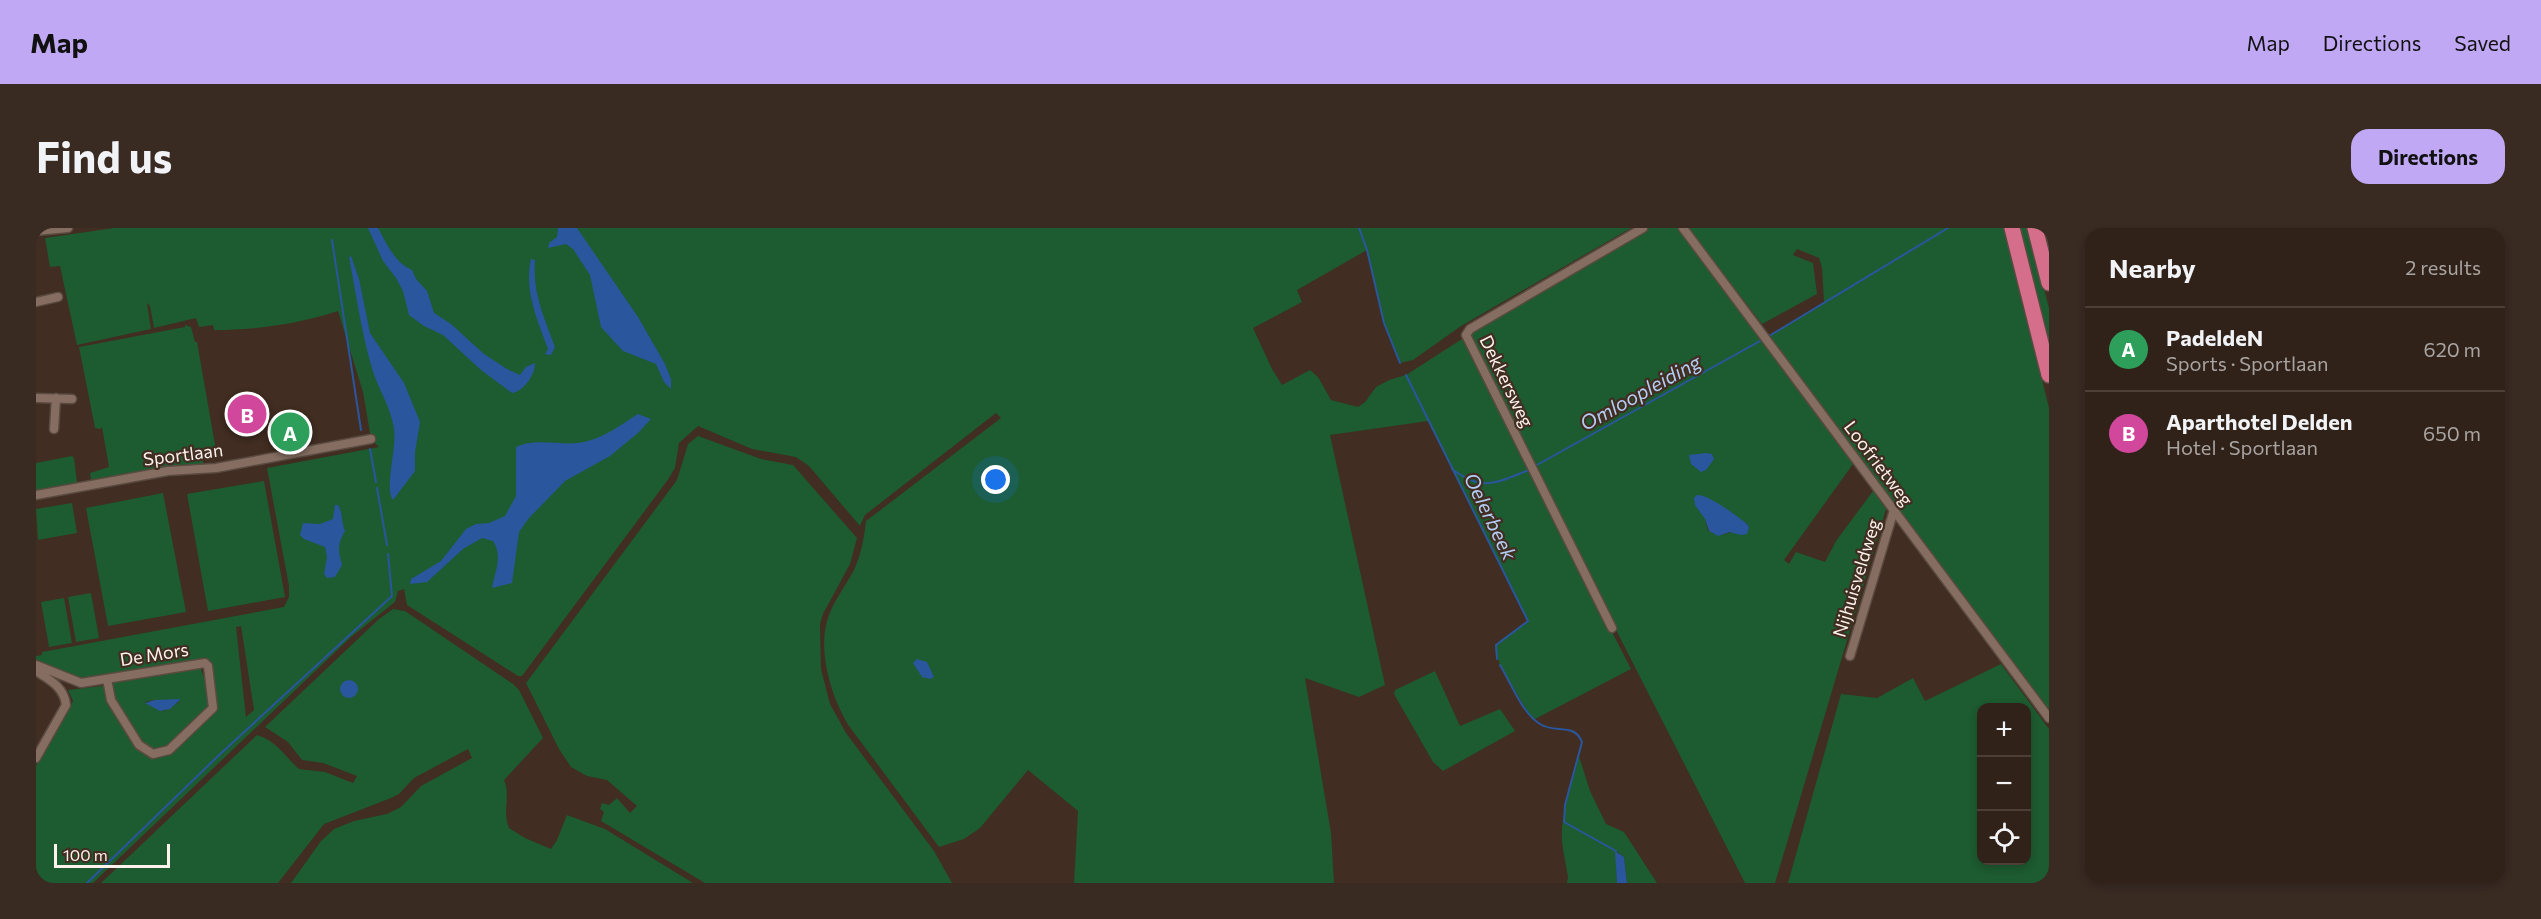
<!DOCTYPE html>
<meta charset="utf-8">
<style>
:root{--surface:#312219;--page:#392a22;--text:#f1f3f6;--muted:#a8a4a2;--line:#4c3f38;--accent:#c0a8f4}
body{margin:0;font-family:Commissioner,sans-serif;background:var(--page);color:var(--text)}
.controls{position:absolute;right:18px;bottom:18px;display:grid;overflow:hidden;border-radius:12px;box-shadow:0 3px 9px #0003}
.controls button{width:54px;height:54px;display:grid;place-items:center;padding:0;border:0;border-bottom:2px solid var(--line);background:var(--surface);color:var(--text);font:30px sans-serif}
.scale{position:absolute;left:18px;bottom:15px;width:116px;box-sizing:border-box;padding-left:6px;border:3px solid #fdf2ec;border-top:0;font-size:16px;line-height:21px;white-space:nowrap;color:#fdf2ec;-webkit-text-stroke:4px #412d21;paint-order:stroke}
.you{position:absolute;left:960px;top:252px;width:21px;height:21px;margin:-15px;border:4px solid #fff;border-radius:50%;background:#1a73e8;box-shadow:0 0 0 9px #1a73e833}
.badge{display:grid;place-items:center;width:39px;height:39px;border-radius:50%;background:var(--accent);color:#fff;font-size:20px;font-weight:700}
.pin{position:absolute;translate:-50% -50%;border:3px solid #fff;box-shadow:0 2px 6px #0006}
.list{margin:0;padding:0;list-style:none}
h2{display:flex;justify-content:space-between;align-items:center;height:78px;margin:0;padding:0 24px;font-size:26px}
h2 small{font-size:20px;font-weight:400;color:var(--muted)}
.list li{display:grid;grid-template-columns:39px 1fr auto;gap:18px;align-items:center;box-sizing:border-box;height:84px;padding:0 24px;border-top:2px solid var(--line)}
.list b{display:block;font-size:22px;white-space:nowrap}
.list p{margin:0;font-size:20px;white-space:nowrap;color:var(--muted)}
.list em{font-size:20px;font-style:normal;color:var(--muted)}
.icon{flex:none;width:33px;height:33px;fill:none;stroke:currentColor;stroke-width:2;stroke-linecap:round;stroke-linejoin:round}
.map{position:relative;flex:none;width:2013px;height:655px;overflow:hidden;border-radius:18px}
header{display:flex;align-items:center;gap:36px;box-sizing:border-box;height:84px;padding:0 30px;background:var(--accent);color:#111}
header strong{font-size:28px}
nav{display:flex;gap:33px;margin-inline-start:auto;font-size:21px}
.intro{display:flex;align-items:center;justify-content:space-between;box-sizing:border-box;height:144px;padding:0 36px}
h1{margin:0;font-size:42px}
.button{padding:15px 27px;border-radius:18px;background:var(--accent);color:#111;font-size:21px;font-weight:700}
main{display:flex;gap:36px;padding:0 36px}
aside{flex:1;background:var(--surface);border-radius:18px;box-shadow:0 3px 9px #0003}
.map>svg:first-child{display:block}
.green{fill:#1d5b30;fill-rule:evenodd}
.water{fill:#2a569e}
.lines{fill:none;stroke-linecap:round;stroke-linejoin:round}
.stream{stroke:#2a569e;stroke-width:2}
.street-casing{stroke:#5a4a40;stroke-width:11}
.highway-casing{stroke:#5a4a40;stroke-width:18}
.street{stroke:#856e61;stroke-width:8}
.highway{stroke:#d56e8b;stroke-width:15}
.labels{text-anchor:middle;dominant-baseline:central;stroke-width:4.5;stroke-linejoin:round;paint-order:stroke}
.street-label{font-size:18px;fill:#fdf2ec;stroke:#412d21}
.water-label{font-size:20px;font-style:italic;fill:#b4cdf5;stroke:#412d21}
</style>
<header>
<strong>Map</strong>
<nav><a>Map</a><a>Directions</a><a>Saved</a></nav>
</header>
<div class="intro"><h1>Find us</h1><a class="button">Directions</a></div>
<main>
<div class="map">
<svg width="2013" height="655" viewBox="0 0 2013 655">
<rect width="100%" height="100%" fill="#412d21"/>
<path class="green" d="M78,0H1595L1425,98L1377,132L1364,135L1348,95L1331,22L1261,62L1266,74L1217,100L1236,141L1246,157L1274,142L1282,149L1295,172L1322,179L1329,174L1340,159L1353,152L1370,147L1426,111L1595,441L1499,491L1493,486L1464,437L1459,421C1463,408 1483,403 1492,393L1392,193L1294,207L1349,457L1323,469L1269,450L1295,605L1298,655H1038L1042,583L992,542L944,600L928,611L903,619L813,498C795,469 780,420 793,387C799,371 810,357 818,342C825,326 828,311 830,293L965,190L960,185L829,287L824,298L773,238L760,229L716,221L662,198L643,215L639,240L631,253L486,448H482L371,377L368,361L362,363L359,374L315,409L57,655H0V538L37,473L32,462L67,458C71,473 96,517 108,526C116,531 127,530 135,524L180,482L173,433L48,453L0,435V428L6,427V424L248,379L253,369V358L231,240L343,219L335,211L327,164L302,83C262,96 220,102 178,102L177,97L163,99L160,90L118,100L114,78L111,75L115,101L41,117L24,38L14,39L9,10ZM205,398L218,482L210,489L200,399Z
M1614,0H1643L1817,236L1748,332L1753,336L1760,324L1789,334L1800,313L1837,263L1850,281L1739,655H1709L1497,239L1433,105ZM1686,280L1710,295L1713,299L1685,307L1672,303L1669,290Z
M1652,0H1969L2013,180V485L1733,108L1788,74L1786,40L1783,30L1761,21L1757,27L1777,35L1781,66L1726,96Z
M1981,0H1992L2013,80V130Z
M149,97L155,99L159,114H161L181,228L167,231V236L140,237L55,252L54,245L73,239L66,199L64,201L59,200L43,119L149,99Z
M662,208L725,231L757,237L821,310L814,336L787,386L784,396L785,441L794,476L810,505L898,623L916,655H669L565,593L568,584L564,581L566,575L573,577L581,570L594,585L601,578L571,552L551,548L535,539L523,521L490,455L641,252L652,216Z
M36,228L38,230L41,254L38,257L0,264V235Z
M228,253L249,369L172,383L151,266Z
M127,265L150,384L72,398L50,280Z
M36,275L41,305L2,312L0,281Z
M55,365L63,410L40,414L32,369Z
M28,370L36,415L13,419L5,374Z
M357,381L369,383L477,456L483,462L507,510L468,552C475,567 466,584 473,600L489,610L515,621L521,612L531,587L569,601L657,655H255L285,613L298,601L318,593L351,586L365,579L385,558L436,530L432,521L378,550L363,566L355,570L288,596L242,655H65L221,507C241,513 248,528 263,541L289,544L317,555L321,548L287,535L266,532L252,514L229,499L343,391Z
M1965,436L2013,501V655H1752L1805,466L1841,470L1877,450L1889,473ZM1946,479H1990V632H1946Z
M164,439L172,460L174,477L129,521H116L106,515L77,469L75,454ZM119,472L143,474L128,483L109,474Z
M1399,443L1424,498L1464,481L1479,503L1407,543L1397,534L1358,466L1359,462Z
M1543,528L1554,563L1570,596L1588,604L1621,655H1591L1588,629L1580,623L1581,655H1531L1532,649C1530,637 1527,624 1526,612C1524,587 1537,553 1543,528Z"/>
<path class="water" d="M332,0H342C351,16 358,34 376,42L380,51L391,63L398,85L415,96L448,126L471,141L484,147L490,139L499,135C499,147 488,163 476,165L445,142L407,107L388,98L373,87L367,63L360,50L347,33Z
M522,0H541L602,89L629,136L635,151V161L628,154L620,136L587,123L565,99L554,47L537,21L530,16L512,20L513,15L521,9Z
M315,28L323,51L334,105L368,155L384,194L379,224V243L357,272C348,261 361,220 358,201C354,176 341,160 335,137C325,102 320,65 313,29Z
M495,31L499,32C496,64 508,89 519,119L515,127L509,126L512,121C501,91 488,63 495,31Z
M602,186L615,191L602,205L574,228L529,253L493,290L483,304L476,355L456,360C459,344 467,328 457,313L446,310L427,321L391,354L374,356L375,351L405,333L430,301L440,296L453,295L469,288L480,268V219C499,210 522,217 542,215C565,212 583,198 602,186Z
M1670,225L1676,226L1678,231L1670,242L1665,244L1655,236L1653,227Z
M1661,267C1674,267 1699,287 1710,295L1713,299L1711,306L1705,307L1694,304L1682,308L1673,303L1669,291L1659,277L1658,270Z
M299,277H302C307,285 305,294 309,303C301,317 302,322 306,337L299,349L291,350L288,346L291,329L289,319L268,311L264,307L267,295L284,296L297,291Z
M881,431L891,434L898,449L894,451L886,449L877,435Z
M304 461a9 9 0 1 1 18 0a9 9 0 1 1-18 0Z
M143,471L144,472L134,481L124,483L109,475L119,472Z
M1579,623L1588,629L1591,655H1581Z"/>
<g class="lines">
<path class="stream" d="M1323,0L1331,22L1348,95L1364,135
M296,12L325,202
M1733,108L1912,0
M1370,147L1492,393L1460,417L1461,431
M334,221L340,254
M1499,238L1724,113
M1416,241C1448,265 1461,254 1493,242
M341,260L351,317
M1464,437C1475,455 1486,485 1504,496C1519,506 1538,494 1546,514L1529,577L1528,594L1580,623
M51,655L181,529L356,368L352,326"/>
<defs>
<path id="street" d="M1647,0L2013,490
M0,3L32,0
M0,74L22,69
M0,170L36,171
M18,201L20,170
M0,267L132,243L180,240L335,211
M1576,400L1430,107L1434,101L1607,0
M1814,428L1858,282
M0,437L45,455L169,435L172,438L177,480L133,522L117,526L103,517L75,472L71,451
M0,443C14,452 28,459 30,477L0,530"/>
<path id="highway" d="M1976,0L2013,147
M1999,0L2013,55"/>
</defs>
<use href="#street" class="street-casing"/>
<use href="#highway" class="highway-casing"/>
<use href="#street" class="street"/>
<use href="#highway" class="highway"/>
</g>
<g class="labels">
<g class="street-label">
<text transform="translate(1471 153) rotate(64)">Dekkersweg</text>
<text transform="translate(147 226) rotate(-7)">Sportlaan</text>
<text transform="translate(1843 235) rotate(53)">Loofrietweg</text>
<text transform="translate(1820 350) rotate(-73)">Nijhuisveldweg</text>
<text transform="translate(118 426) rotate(-9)">De Mors</text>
</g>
<g class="water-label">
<text transform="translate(1604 164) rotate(-29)">Omloopleiding</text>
<text transform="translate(1455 288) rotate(64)">Oelerbeek</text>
</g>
</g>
</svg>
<div class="controls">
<button>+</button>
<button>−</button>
<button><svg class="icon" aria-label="locate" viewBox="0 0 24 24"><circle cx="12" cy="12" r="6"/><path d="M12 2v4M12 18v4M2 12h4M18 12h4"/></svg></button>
</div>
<div class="scale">100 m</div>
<div class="you"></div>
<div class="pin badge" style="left:254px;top:204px;background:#2e9e5b">A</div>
<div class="pin badge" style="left:211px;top:186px;background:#d1479c">B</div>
</div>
<aside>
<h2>Nearby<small>2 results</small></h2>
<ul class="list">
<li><span class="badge" style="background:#2e9e5b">A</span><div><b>PadeldeN</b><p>Sports · Sportlaan</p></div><em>620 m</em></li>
<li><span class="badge" style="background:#d1479c">B</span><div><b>Aparthotel Delden</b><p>Hotel · Sportlaan</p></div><em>650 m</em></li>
</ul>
</aside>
</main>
